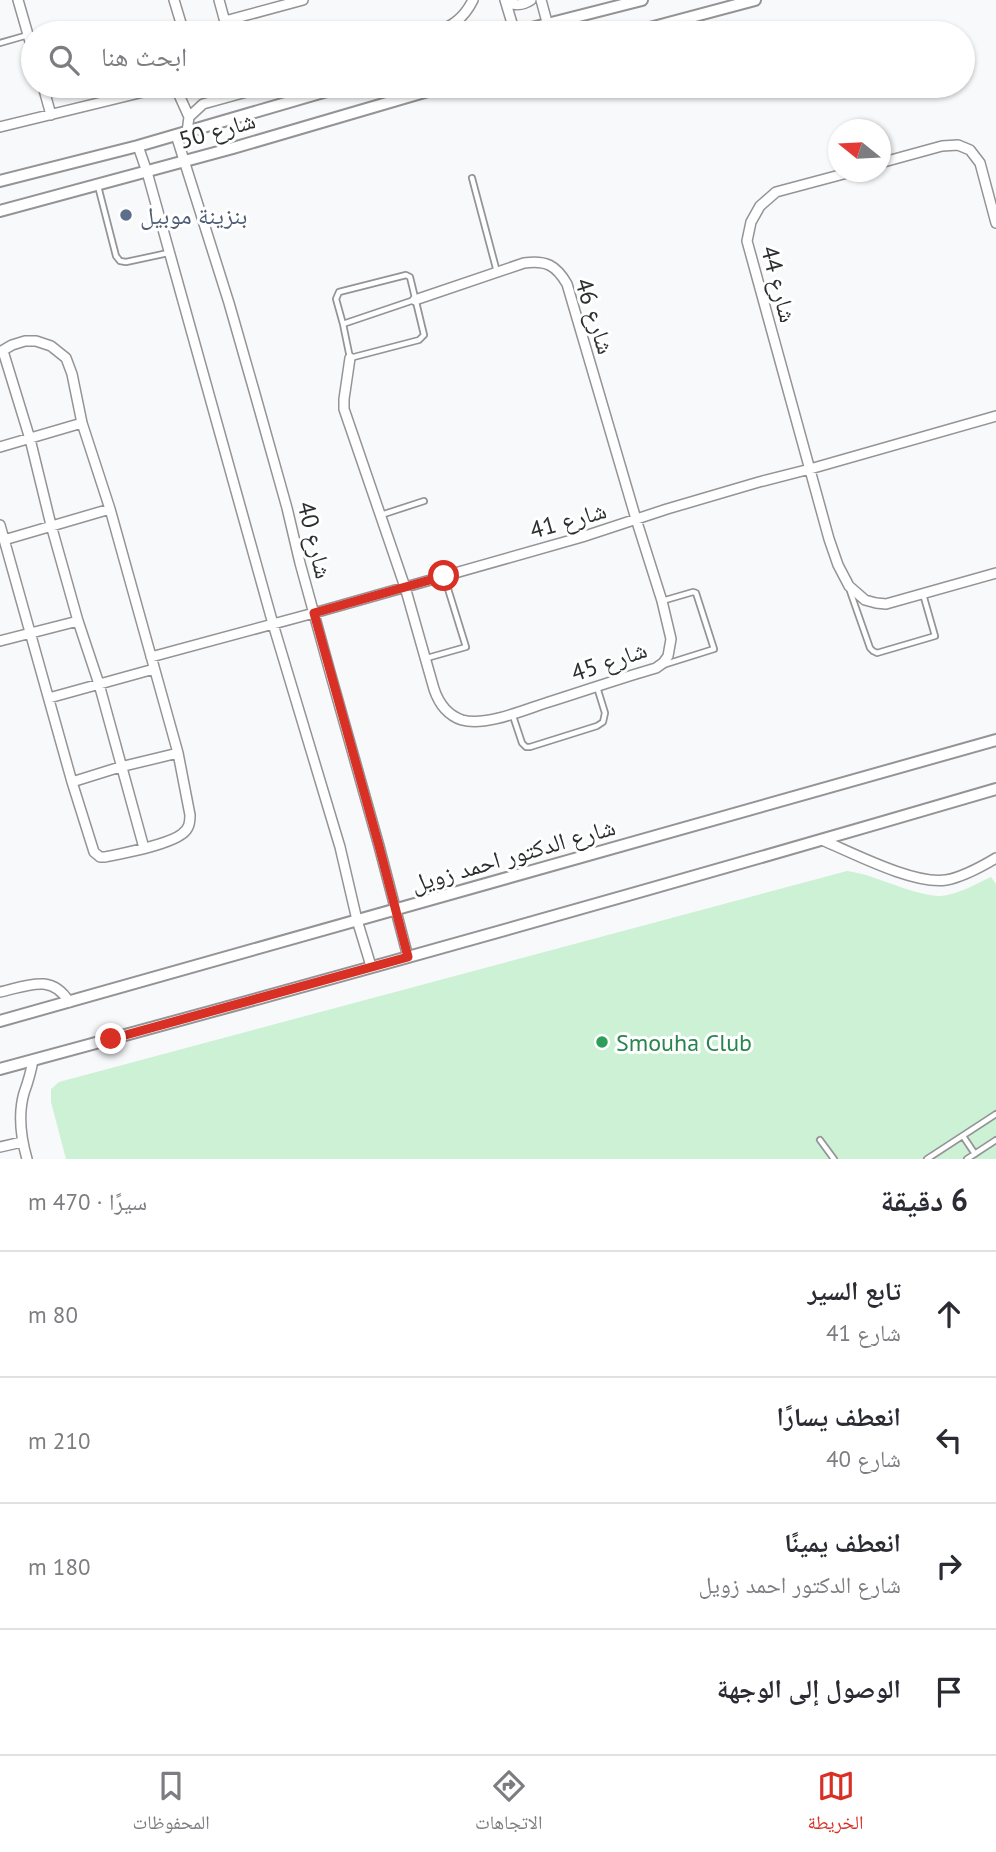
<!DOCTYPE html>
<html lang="ar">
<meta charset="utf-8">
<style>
:root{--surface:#fff;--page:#f7f7f7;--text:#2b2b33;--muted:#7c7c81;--line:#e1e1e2;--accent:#d93025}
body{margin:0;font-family:"PT Sans","Noto Naskh Arabic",sans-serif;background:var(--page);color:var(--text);direction:rtl}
.compass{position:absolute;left:828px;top:119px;width:63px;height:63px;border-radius:50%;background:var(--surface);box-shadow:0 2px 5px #0004;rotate:288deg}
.stop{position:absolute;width:21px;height:21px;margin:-16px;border:5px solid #d93025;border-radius:50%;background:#fff}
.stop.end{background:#d93025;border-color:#fff;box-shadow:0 2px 7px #0008}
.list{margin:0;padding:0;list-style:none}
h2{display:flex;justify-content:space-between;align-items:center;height:91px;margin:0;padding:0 28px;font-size:30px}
h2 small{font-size:23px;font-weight:400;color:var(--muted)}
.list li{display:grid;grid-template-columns:46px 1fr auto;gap:21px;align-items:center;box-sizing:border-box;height:126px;padding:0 28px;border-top:2px solid var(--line)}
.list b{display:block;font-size:26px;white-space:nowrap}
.list p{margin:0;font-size:23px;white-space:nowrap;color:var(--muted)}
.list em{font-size:23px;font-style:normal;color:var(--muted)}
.icon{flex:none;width:38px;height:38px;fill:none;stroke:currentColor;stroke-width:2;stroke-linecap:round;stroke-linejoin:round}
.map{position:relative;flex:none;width:996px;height:1159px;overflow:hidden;direction:ltr}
.search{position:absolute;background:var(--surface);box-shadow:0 2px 5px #0004;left:21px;right:21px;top:21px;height:77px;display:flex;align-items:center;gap:18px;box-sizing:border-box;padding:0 24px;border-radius:38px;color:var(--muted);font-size:26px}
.sheet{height:595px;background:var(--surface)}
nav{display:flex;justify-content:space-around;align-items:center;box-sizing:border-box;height:98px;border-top:2px solid var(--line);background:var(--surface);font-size:19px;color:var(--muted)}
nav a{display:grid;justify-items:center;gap:4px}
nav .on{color:var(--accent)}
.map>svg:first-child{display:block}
.green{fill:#ccf1d5}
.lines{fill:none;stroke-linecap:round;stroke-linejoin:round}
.service-casing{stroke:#949496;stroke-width:8}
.minor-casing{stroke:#949496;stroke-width:12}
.tertiary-casing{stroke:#949496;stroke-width:14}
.service{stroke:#fff;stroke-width:4.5}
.minor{stroke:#fff;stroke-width:9}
.tertiary{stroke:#fff;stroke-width:10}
.route{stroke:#d93025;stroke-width:9}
.service-dot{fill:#5c6f8a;stroke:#fff;stroke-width:2.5}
.leisure-dot{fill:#2e9e5b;stroke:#fff;stroke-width:2.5}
.labels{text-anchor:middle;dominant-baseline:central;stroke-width:6;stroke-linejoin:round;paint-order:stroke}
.street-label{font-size:24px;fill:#2d2e2e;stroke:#fff}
.service-label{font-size:24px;fill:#4e5e75;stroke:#fff;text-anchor:start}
.leisure-label{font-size:24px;fill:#27864d;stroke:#fff;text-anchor:start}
</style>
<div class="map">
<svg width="996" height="1159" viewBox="0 0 996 1159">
<rect width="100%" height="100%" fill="#f8f9fb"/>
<path class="green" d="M847,871C878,875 907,894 939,896C955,896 976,884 991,877L996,884V1159H66L51,1102V1089L59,1082Z"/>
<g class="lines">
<defs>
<path id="service" d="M0,43L28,35
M472,178L497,272
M98,186L116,256L120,261L126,262L168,253
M343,324L336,299L339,292L406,275L410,277L424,335L419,340L350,358L343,324L414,300
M381,515L424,501
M850,591L870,648L873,651L877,653L935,636L923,594
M662,601L693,592L696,593L714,649L663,665
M427,658L466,647L444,576
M512,713L522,743L526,747H530L597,726L603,722L605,713L597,687
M963,1136L975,1154
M820,1140L834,1159
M927,1159L996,1114
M967,1159L996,1140"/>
<path id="minor" d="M18,0L33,52
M174,0L184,33
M219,0L228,33
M505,0L515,33
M541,0L550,33
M506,1C515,6 522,6 531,0
M225,21L303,0
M433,33C452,27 464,18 473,0
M43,86L51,115
M175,86L189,117
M0,127L168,86
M187,132L189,117L203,104L268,86
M176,135L229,303L255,394L287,508L300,563L330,672L379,846L408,957
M138,146L147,172L273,624L340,847L357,920L371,966
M880,163L942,146L958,145L970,150L980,163L996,223
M851,172L776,192L760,206L751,222L747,241L829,539L838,565L849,586L865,600L876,603L886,604L996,573
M3,351L30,439L51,525L78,621L99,684L144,848
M0,352L12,345L25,341H36L51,346L66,358L72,374L82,423L110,509L178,753L190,815C190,823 189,829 182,834C168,845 124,853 105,857H100L94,852L72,782L0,525
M350,358L344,399V409L405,587L434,689C439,704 447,715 462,720C487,727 528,708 552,701C587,690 621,678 656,668L663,663L668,656L671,639L662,601L636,519L567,284C556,265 546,260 524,263L415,300
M0,447L82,423
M4,540L110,509
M0,641L78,621
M151,657L314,613L582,537L667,509L759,482L810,469L996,416
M49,698L154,669
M72,782L120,767L178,753
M822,840C853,853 914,885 946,880C963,877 981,867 996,858
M0,992C27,986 52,973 69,1002
M0,1147L22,1142
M27,1159C21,1138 18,1114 24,1093C28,1082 31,1072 33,1060"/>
<path id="tertiary" d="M512,33L642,0
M631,33L755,0
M0,181L138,146L344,86
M0,211L233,148L445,86
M0,1021L996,740
M0,1069C333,979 665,886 996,789"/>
</defs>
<use href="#service" class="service-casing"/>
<use href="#minor" class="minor-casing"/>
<use href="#tertiary" class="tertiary-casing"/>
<use href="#service" class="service"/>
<use href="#minor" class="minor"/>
<use href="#tertiary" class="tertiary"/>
</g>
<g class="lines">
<path class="route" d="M111,1039L408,957L379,846L314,613L444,576"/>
</g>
<circle class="service-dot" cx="126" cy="215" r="7"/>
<circle class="leisure-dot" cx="602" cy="1042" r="7"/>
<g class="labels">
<g class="street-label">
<text transform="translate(217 130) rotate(-16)">شارع 50</text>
<text transform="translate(779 284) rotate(75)">شارع 44</text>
<text transform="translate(595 316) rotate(72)">شارع 46</text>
<text transform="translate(568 520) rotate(-16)">شارع 41</text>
<text transform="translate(315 540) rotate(76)">شارع 40</text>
<text transform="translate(609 661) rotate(-19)">شارع 45</text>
<text transform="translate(513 855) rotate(-16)">شارع الدكتور احمد زويل</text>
</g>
<g class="service-label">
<text x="140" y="215">بنزينة موبيل</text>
</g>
<g class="leisure-label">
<text x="616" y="1042">Smouha Club</text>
</g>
</g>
</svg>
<svg class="compass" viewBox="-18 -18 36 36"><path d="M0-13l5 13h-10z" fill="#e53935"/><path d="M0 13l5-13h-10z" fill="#7c7c81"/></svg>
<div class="stop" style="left:444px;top:576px"></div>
<div class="stop end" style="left:111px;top:1039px"></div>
<div class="search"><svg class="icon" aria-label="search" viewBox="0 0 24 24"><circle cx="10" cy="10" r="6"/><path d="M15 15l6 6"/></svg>ابحث هنا</div>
</div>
<section class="sheet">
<h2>6 دقيقة<small>سيرًا · 470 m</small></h2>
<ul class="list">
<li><svg class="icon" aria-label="ahead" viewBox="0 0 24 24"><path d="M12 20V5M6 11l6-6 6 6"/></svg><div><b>تابع السير</b><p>شارع 41</p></div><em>80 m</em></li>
<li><svg class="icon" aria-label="left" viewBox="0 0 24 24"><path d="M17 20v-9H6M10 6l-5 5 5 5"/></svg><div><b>انعطف يسارًا</b><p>شارع 40</p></div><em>210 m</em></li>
<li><svg class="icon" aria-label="right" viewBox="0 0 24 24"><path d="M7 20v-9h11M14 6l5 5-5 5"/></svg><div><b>انعطف يمينًا</b><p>شارع الدكتور احمد زويل</p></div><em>180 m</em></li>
<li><svg class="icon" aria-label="arrive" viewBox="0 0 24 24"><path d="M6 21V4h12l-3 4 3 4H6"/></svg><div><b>الوصول إلى الوجهة</b></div></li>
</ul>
</section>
<nav>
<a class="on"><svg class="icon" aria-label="map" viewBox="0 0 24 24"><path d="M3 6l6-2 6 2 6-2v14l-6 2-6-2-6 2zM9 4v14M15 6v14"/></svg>الخريطة</a>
<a><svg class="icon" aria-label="directions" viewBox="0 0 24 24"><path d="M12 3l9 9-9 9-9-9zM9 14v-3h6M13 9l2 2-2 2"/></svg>الاتجاهات</a>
<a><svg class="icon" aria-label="saved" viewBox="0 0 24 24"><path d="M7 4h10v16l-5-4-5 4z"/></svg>المحفوظات</a>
</nav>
